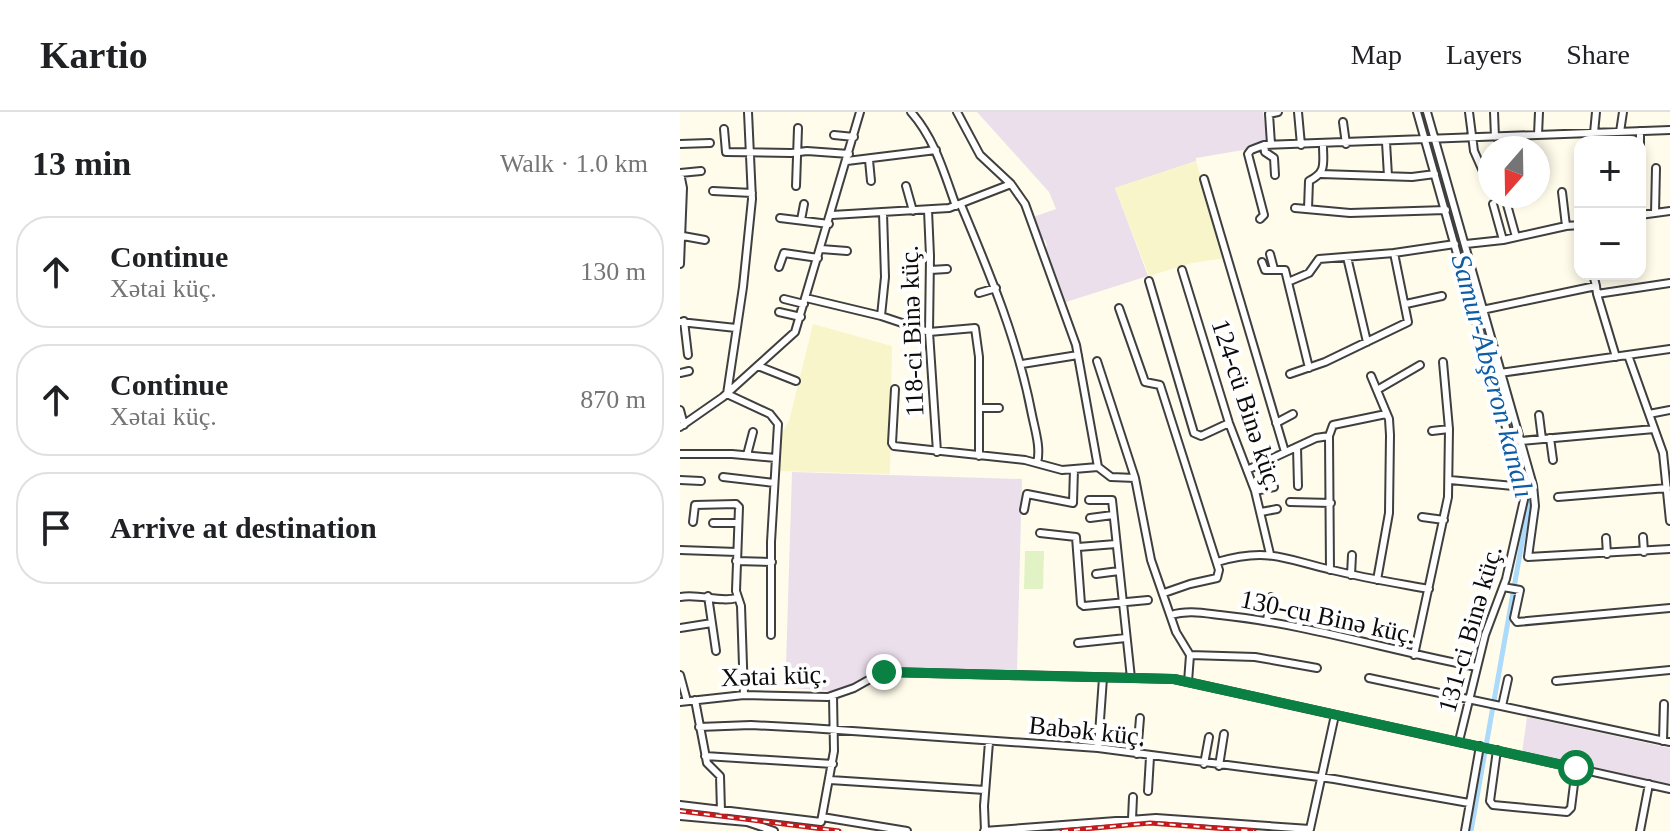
<!DOCTYPE html>
<meta charset="utf-8">
<style>
:root{--surface:#fff;--page:#f2f2f2;--text:#202124;--muted:#757577;--line:#e0e0e0}
body{margin:0;font-family:"Times New Roman",serif;background:var(--page);color:var(--text)}
.controls{position:absolute;right:24px;top:24px;display:grid;overflow:hidden;border-radius:16px;box-shadow:0 4px 12px #0003}
.controls button{width:72px;height:72px;display:grid;place-items:center;padding:0;border:0;border-bottom:2px solid var(--line);background:var(--surface);color:var(--text);font:40px sans-serif}
.compass{position:absolute;left:798px;top:24px;width:72px;height:72px;border-radius:50%;background:var(--surface);box-shadow:0 4px 12px #0003;rotate:200deg}
.stop{position:absolute;width:24px;height:24px;margin:-18px;border:6px solid #0b8043;border-radius:50%;background:#fff}
.stop.end{background:#0b8043;border-color:#fff;box-shadow:0 2px 8px #0008}
.list{margin:0;padding:0;list-style:none}
h2{display:flex;justify-content:space-between;align-items:center;height:104px;margin:0;padding:0 32px;font-size:34px}
h2 small{font-size:26px;font-weight:400;color:var(--muted)}
.list li{display:grid;grid-template-columns:52px 1fr auto;gap:24px;align-items:center;box-sizing:border-box;height:112px;margin:0 16px 16px;padding:0 16px;border:2px solid var(--line);border-radius:32px}
.list b{display:block;font-size:30px;white-space:nowrap}
.list p{margin:0;font-size:26px;white-space:nowrap;color:var(--muted)}
.list em{font-size:26px;font-style:normal;color:var(--muted)}
.icon{flex:none;width:44px;height:44px;fill:none;stroke:currentColor;stroke-width:2;stroke-linecap:round;stroke-linejoin:round}
.map{position:relative;flex:none;width:990px;height:719px;overflow:hidden}
header{display:flex;align-items:center;gap:48px;box-sizing:border-box;height:112px;padding:0 40px;background:var(--surface);border-bottom:2px solid var(--line)}
header strong{font-size:38px}
nav{display:flex;gap:44px;margin-inline-start:auto;font-size:28px}
main{display:flex}
aside{flex:1;background:var(--surface)}
.map>svg:first-child{display:block}
.industrial{fill:#ebdfec}
.farmland{fill:#f7f5c9}
.pitch{fill:#e1f2c4}
.lines{fill:none;stroke-linecap:round;stroke-linejoin:round}
.canal{stroke:#abdafb;stroke-width:5}
.minor-casing{stroke:#3f3f3f;stroke-width:10}
.minor{stroke:#fff;stroke-width:6}
.rail-casing{stroke:#c51a1c;stroke-width:5}
.rail{stroke:#fff;stroke-width:2;stroke-dasharray:6;stroke-linecap:butt}
.route{stroke:#0b8043;stroke-width:10}
.labels{text-anchor:middle;dominant-baseline:central;stroke-width:8;stroke-linejoin:round;paint-order:stroke}
.street-label{font-size:26px;fill:#0c0c0c;stroke:#fff}
.water-label{font-size:28px;font-style:italic;fill:#0d5da6;stroke:#fff}
</style>
<header>
<strong>Kartio</strong>
<nav><a>Map</a><a>Layers</a><a>Share</a></nav>
</header>
<main>
<aside>
<h2>13 min<small>Walk · 1.0 km</small></h2>
<ul class="list">
<li><svg class="icon" aria-label="ahead" viewBox="0 0 24 24"><path d="M12 20V5M6 11l6-6 6 6"/></svg><div><b>Continue</b><p>Xətai küç.</p></div><em>130 m</em></li>
<li><svg class="icon" aria-label="ahead" viewBox="0 0 24 24"><path d="M12 20V5M6 11l6-6 6 6"/></svg><div><b>Continue</b><p>Xətai küç.</p></div><em>870 m</em></li>
<li><svg class="icon" aria-label="arrive" viewBox="0 0 24 24"><path d="M6 21V4h12l-3 4 3 4H6"/></svg><div><b>Arrive at destination</b></div></li>
</ul>
</aside>
<div class="map">
<svg width="990" height="719" viewBox="0 0 990 719">
<rect width="100%" height="100%" fill="#fffceb"/>
<path class="industrial" d="M297,0H583L587,29L569,33V37L516,46V49L435,76L468,164L386,190L366,137L367,133L365,128L361,127L353,105L376,97L369,80Z
M112,360L342,367L337,558L197,555L184,567L153,579L112,576L106,553Z
M847,605L990,636V674L842,641Z"/>
<path class="farmland" d="M516,49L545,146L512,151L469,164L435,76Z
M133,212L212,234L210,362L98,359L99,326L109,309Z"/>
<path class="pitch" d="M345,439H364L363,477H344Z"/>
<g class="lines">
<path class="canal" d="M742,0L850,385L791,719"/>
<defs>
<path id="minor" d="M231,0C255,27 264,61 276,94
M277,0L300,43L331,72L345,92L396,233L418,355
M618,0L621,33
M737,0L845,383L826,467L805,523L779,629
M747,0L853,373L855,394L848,445L990,437
M789,0L794,39L810,75
M814,0L815,25
M663,10L666,32
M44,17L46,40L111,41L127,39L169,42
M940,20L943,0
M914,21L916,0
M154,23L174,25
M858,23L859,0
M834,24L836,36
M706,30L708,64
M0,32L30,31
M591,32L589,2L598,0
M584,33L585,40L594,46L595,63
M189,48L191,69
M167,49L256,38
M960,58V19
M641,62L732,65L755,62
M524,67L605,340
M116,74L118,16
M226,74L233,99
M33,79L72,81
M882,80L886,114
M826,89L836,125
M813,92L823,128
M281,93C310,162 338,229 352,303C355,318 361,336 357,351
M615,96L670,101L766,98
M628,97L629,69C647,60 643,52 643,33
M248,98L250,144L249,220L257,340
M975,101L976,56
M152,103L269,96L331,72
M960,103L990,99
M100,106L149,112
M580,107L584,103L568,42L571,38L584,33L990,18
M121,108L124,92
M3,124L25,128
M786,132L823,128L886,114L900,113
M141,137L167,139
M590,142L594,157
M667,145L687,230
M582,150L585,158H605L629,256
M0,152L3,76L0,61L21,59
M99,155L104,141L138,146
M250,158L267,157
M502,158L549,311L575,379L590,442
M913,162L916,174
M469,169L514,321L521,324L549,311
M608,170L629,161L639,147L714,141L775,132
M299,181L316,176
M917,182L936,245
M126,186L201,204L249,220L295,216L299,245V344
M104,187L124,192
M726,192L762,184
M439,196L465,270L480,273L539,458L537,466L510,472L484,481
M802,198L916,174L917,182L990,171
M99,200L121,205
M201,204L205,165L203,101
M4,209L8,243
M0,210L56,216
M948,243L983,341L990,409
M417,249L455,366
M342,252L398,243
M78,254L116,269
M0,261L9,259
M820,261L990,237
M610,262L645,250L728,210L714,141
M691,264L709,307L710,323L709,401L697,468
M215,277L212,331L214,334L345,348L382,358L418,355L431,365L455,366L471,448L496,520L510,543L508,570
M697,278L740,253
M47,282L63,175L72,87L68,0
M47,282L90,302L98,312L91,430V523
M300,296H319
M0,298L4,313
M969,302L990,298
M859,303L862,327
M596,311L613,302
M0,315L43,285L115,220L180,0
M752,319L769,317
M649,324L650,458
M870,326L873,348
M840,329L974,317
M617,335L618,374
M0,342H52L96,346
M67,343L73,320
M567,358L636,326L649,324L653,313L706,302
M43,365L94,371
M0,368L21,369
M770,368L844,375
M575,379L594,375
M878,385L987,376
M409,388H432L451,566
M610,390L651,391
M344,398L347,382L393,391L394,357
M581,400L597,397
M742,405L764,408
M410,406L433,403
M13,410L15,393L56,392L59,395L56,479L61,494L64,583
M33,411H58
M360,421L396,425L401,492L404,494L468,488
M963,425L964,440
M926,426L927,442
M398,435L436,432
M0,438L57,440
M56,449L92,450
M537,450C588,435 604,447 652,458C684,466 716,471 749,477
M416,462L439,459
M671,463L672,443
M823,475L840,478L834,506L837,510L990,496
M28,484L36,539
M0,485C19,481 39,491 57,486
M491,503C507,498 523,501 540,503C627,512 711,539 797,555
M587,508L591,485
M619,515L622,499
M0,516L32,511
M398,531L446,526
M510,543L575,545L637,556
M734,543L768,385L769,317L763,250
M0,563L7,589
M689,566L990,630
M876,569L990,558
M15,588L27,651L40,664L41,699
M0,590L64,583L148,585L174,576L199,562L209,560L494,567L990,677
M822,594L828,567
M19,615L71,613L129,616L418,636L654,667L789,691
M983,629L984,592
M418,636L423,566
M817,638L810,689L813,693L887,700L891,696L896,656
M457,642L460,606
M25,644L153,652
M524,652L529,625
M539,654L544,622
M150,668L305,678
M468,679L470,645
M0,693L141,710L154,639L153,584
M0,704L67,710L94,719
M142,705L227,719
M452,707L453,685
M304,719L476,706L630,717L655,603
M305,719L304,694L309,630
M785,719L800,634
M960,719L969,672"/>
</defs>
<use href="#minor" class="minor-casing"/>
<use href="#minor" class="minor"/>
<defs>
<path id="rail" d="M0,699L159,719
M382,719L470,711L574,719"/>
</defs>
<use href="#rail" class="rail-casing"/>
<use href="#rail" class="rail"/>
</g>
<g class="lines">
<path class="route" d="M204,560L494,567L896,656"/>
</g>
<g class="labels">
<g class="street-label">
<text transform="translate(232 219) rotate(-92)">118-ci Binə küç.</text>
<text transform="translate(567 293) rotate(72)">124-cü Binə küç.</text>
<text transform="translate(648 505) rotate(12)">130-cu Binə küç.</text>
<text transform="translate(790 517) rotate(-74)">131-ci Binə küç.</text>
<text transform="translate(94 564) rotate(-2)">Xətai küç.</text>
<text transform="translate(407 619) rotate(6)">Babək küç.</text>
</g>
<g class="water-label">
<text transform="translate(813 264) rotate(75)">Samur-Abşeron kanalı</text>
</g>
</g>
</svg>
<div class="controls">
<button>+</button>
<button>−</button>
</div>
<svg class="compass" viewBox="-18 -18 36 36"><path d="M0-13l5 13h-10z" fill="#e53935"/><path d="M0 13l5-13h-10z" fill="#757577"/></svg>
<div class="stop" style="left:896px;top:656px"></div>
<div class="stop end" style="left:204px;top:560px"></div>
</div>
</main>
